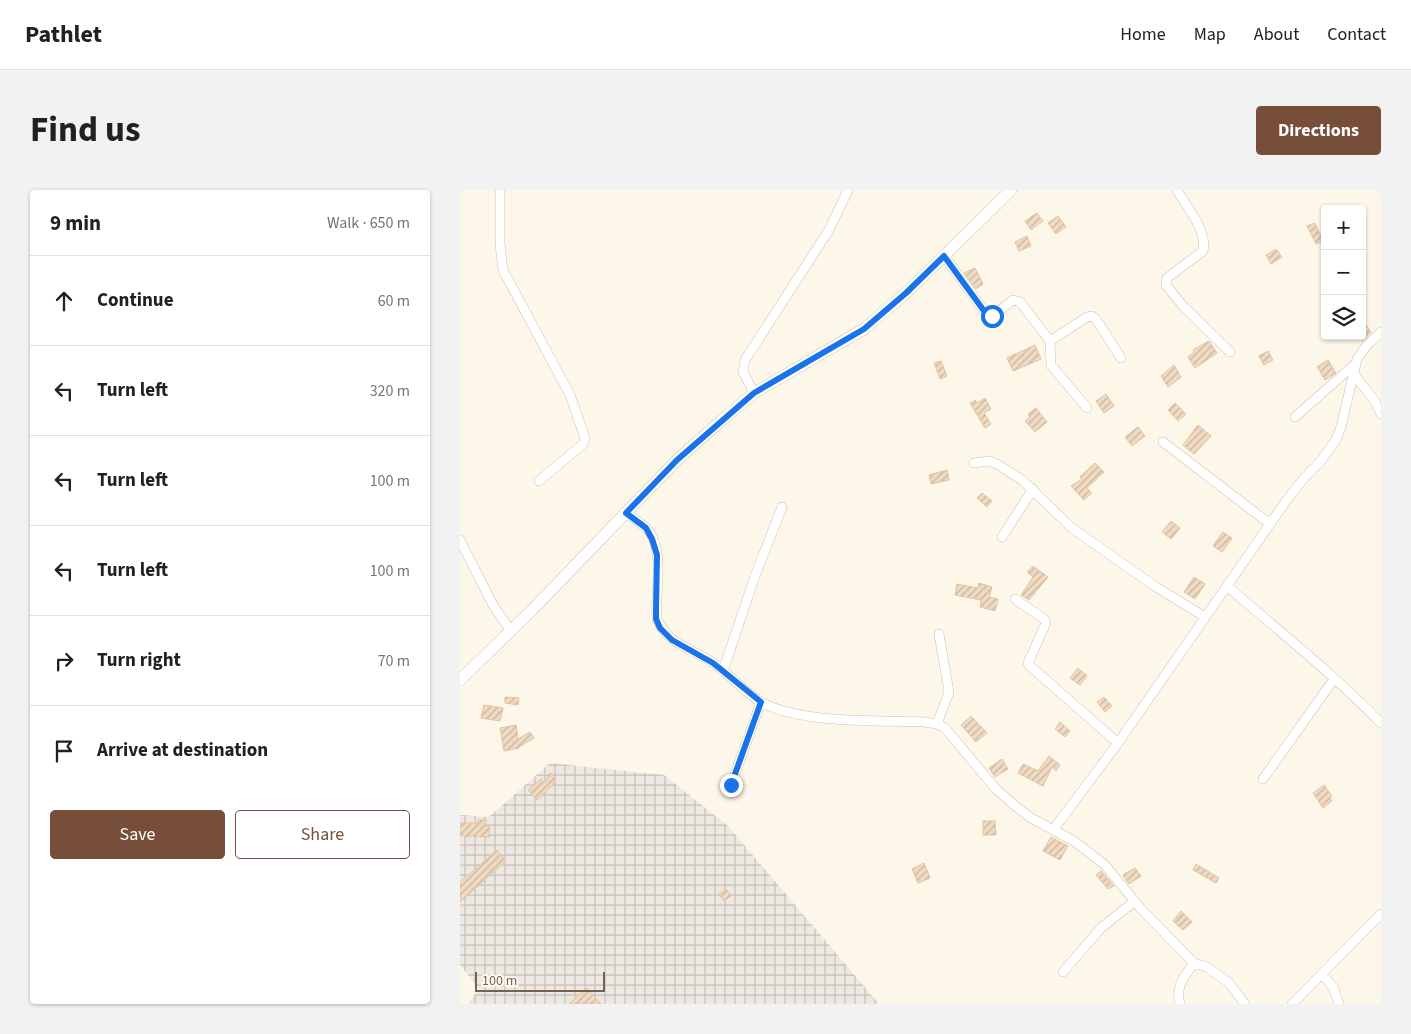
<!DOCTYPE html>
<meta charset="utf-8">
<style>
:root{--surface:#fff;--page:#f2f2f2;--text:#202124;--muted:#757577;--line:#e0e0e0;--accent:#774e3a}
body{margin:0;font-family:"Source Sans 3",sans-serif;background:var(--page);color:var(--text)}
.controls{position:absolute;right:15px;top:15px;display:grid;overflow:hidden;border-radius:5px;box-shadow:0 1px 4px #0004}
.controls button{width:45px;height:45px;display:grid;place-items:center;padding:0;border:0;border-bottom:1px solid var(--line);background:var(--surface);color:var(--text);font:25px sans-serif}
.scale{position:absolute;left:15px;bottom:12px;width:130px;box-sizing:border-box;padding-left:5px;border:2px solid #76614d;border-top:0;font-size:14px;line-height:18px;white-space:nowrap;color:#76614d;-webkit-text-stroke:4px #fefaf0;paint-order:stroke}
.stop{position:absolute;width:15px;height:15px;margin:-11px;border:4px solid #1a73e8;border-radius:50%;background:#fff}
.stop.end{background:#1a73e8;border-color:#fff;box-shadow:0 1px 5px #0008}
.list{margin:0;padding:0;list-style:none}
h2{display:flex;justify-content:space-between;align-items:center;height:65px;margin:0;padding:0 20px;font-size:21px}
h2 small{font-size:16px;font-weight:400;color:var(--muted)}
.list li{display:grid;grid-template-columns:32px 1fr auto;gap:15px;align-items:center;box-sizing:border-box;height:90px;padding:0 20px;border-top:1px solid var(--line)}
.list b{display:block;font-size:19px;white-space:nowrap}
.list em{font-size:16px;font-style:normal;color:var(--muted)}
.actions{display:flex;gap:10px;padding:15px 20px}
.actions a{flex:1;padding:11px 0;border:1px solid var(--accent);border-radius:5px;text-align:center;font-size:18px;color:var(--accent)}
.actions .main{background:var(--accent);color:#fff}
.icon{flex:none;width:28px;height:28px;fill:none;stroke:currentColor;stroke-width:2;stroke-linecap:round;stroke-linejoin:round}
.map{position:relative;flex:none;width:921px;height:814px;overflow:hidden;border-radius:5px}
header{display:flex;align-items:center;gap:30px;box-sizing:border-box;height:70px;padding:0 25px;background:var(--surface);border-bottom:1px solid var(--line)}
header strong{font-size:24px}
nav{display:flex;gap:28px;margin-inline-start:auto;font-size:18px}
.intro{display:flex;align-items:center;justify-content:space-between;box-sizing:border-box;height:120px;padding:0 30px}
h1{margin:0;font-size:35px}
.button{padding:12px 22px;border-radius:5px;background:var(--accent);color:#fff;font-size:18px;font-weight:700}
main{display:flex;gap:30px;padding:0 30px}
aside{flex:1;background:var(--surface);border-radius:5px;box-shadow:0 1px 4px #0004}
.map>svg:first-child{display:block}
.industrial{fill:url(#industrial-grid)}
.building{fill:url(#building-hatch);stroke:#e3c3a3}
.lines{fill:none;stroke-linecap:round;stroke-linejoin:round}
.street-casing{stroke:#cec0af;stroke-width:10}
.secondary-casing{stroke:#d1c1ad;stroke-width:12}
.street{stroke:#fff;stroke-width:9}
.secondary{stroke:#fff;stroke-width:11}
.route{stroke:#1a73e8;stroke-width:6}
</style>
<header>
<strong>Pathlet</strong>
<nav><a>Home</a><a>Map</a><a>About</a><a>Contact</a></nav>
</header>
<div class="intro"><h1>Find us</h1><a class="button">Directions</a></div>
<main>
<aside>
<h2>9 min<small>Walk · 650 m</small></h2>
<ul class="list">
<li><svg class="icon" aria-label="ahead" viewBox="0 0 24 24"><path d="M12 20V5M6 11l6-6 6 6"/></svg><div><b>Continue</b></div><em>60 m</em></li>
<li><svg class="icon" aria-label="left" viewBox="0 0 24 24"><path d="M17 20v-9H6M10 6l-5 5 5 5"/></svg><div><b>Turn left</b></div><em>320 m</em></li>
<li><svg class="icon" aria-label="left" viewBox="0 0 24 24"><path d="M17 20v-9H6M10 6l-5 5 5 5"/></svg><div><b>Turn left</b></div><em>100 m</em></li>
<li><svg class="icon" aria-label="left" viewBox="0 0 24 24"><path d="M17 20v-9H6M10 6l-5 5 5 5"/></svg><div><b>Turn left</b></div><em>100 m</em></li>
<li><svg class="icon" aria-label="right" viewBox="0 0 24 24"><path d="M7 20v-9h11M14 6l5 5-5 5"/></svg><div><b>Turn right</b></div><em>70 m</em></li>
<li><svg class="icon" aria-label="arrive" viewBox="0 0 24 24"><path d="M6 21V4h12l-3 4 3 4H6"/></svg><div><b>Arrive at destination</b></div></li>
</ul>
<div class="actions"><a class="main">Save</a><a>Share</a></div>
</aside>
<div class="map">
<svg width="921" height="814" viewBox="0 0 921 814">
<defs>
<pattern id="industrial-grid" width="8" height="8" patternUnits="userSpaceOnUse" patternTransform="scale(1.25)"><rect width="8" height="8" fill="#ede9e2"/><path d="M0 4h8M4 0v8" fill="none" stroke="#c5c0b9"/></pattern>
<pattern id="building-hatch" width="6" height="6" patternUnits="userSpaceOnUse" patternTransform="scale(1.25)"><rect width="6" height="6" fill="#f0dac2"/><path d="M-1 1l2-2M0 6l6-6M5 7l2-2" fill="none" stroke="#c7b4a0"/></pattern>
</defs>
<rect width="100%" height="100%" fill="#fcf7e9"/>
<path class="industrial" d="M90,573L204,585L268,636L419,814H8L19,799L0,775V625L29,627Z"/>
<path class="building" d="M577,23L583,31L571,40L565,31Z
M598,26L606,37L596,44L588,33Z
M855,33L863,51L856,54L847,36Z
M567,46L571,56L559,61L555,52Z
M816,59L822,67L811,74L806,65Z
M515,78L523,94L516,99L504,83Z
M906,135L911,142L902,151V138Z
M749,151L757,163L735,178L728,167L734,162L733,160Z
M575,155L581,169L553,181L547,168Z
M808,161L813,170L804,175L799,166Z
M868,170L876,183L865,190L857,177Z
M481,171L487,186L480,189L474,173Z
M714,175L721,187L708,197L701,186Z
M646,204L654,216L644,223L636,211Z
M525,208L531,219L524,223L531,234L525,238L510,213L515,210L517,213Z
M715,213L726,224L718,231L708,220Z
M576,218L587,232L575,242L565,231L570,227L568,224Z
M738,235L751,246L734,264L723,255Z
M678,237L685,246L672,256L665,247Z
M635,273L644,282L627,298L632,303L624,310L611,296L622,289L620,287Z
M487,280L489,290L471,294L469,285Z
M522,303L532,311L527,317L517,308Z
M711,331L720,338L711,349L702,342Z
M763,342L772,348L762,362L753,356Z
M573,376L588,387L569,410L561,405L573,387L567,382Z
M734,387L745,394L735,409L724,402Z
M519,393L532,397L529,407L538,409L535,421L520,417L521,410L495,405L497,394L518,398Z
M618,478L627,486L620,495L610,488Z
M45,507L59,508L58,515L45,513Z
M644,507L652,516L645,522L637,512Z
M24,515L43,518L40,531L21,528Z
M511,526L527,543L516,552L501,535Z
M600,532L610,541L605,547L595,539Z
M56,535L58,549L70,542L74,548L59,557V558L44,561L40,538Z
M589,566L600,575L596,581L592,577L583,596L558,583L563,574L578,581Z
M542,569L548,579L535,587L529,578Z
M90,583L96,587L93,595L77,610L68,600L81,589L85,593Z
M864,595L872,606L870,607L872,611L863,618L853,603Z
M18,630H26V636L30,637L29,647L9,646L10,647L0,645V633H18Z
M523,631H535L536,645H523Z
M591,647L608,656L600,670L583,661Z
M37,660L46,671L0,712V692Z
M464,673L470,688L458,693L452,679Z
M736,674L759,688L756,693L733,680Z
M675,678L681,686L669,694L663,685Z
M641,681L654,696L648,699L636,685Z
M266,699L271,706L264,711L259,704Z
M721,721L732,732L723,740L713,731Z
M127,798L141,814H109Z"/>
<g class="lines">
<defs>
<path id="street" d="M40,0V54L43,80L110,205L125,248L123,254L79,291
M717,0C726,17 748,40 743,61L707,88L706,95L723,116L770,162
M484,66L527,125L533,126L553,110L560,112L590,151L591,175L627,218
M921,142L907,155L897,169L881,237L876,250L860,272L845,287L826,311L767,396C819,441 873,484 921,533
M590,151L627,127L632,126L636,129L661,168
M893,183L914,210L921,224
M294,203L283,182L285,170L369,40L388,0
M835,227L895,174
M703,252L810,334
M514,273L529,271L537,274L562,290L612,338L693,395L745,427
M166,323C172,327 179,332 185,337C207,357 194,403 197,429C206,453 232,459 252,472C270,484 284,503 303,513C343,534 418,530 465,532L477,534L485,538L535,598L553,614L571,628L614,651L645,675L681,719L734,773L747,777L768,792L785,814
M542,347L573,299
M0,350L33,415L50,440
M555,409L584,429L586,433L568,473L570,476L658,553
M263,481L295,386L322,317
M477,534L489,502L479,444
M803,589L874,489
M271,595L301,512
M593,640L658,553L767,396
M603,782L641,738L675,711
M862,784L873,797L879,814
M720,814C715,796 724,787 734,773
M832,814L921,724"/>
<path id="secondary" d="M0,490L71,421L217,270L263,229L294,203L404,139L446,103L551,0"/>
</defs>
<use href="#street" class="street-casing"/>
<use href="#secondary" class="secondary-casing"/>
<use href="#street" class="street"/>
<use href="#secondary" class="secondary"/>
</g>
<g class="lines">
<path class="route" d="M271,595L301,512L253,473L212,450L200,438L196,429V419L197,365L192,349L186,338L166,323L217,270L294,203L404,139L446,103L484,66L527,125L532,126"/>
</g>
</svg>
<div class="controls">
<button>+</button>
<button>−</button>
<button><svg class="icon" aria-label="layers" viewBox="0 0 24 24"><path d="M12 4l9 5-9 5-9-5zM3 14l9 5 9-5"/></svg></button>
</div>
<div class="scale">100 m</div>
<div class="stop" style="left:532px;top:126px"></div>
<div class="stop end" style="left:271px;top:595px"></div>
</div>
</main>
